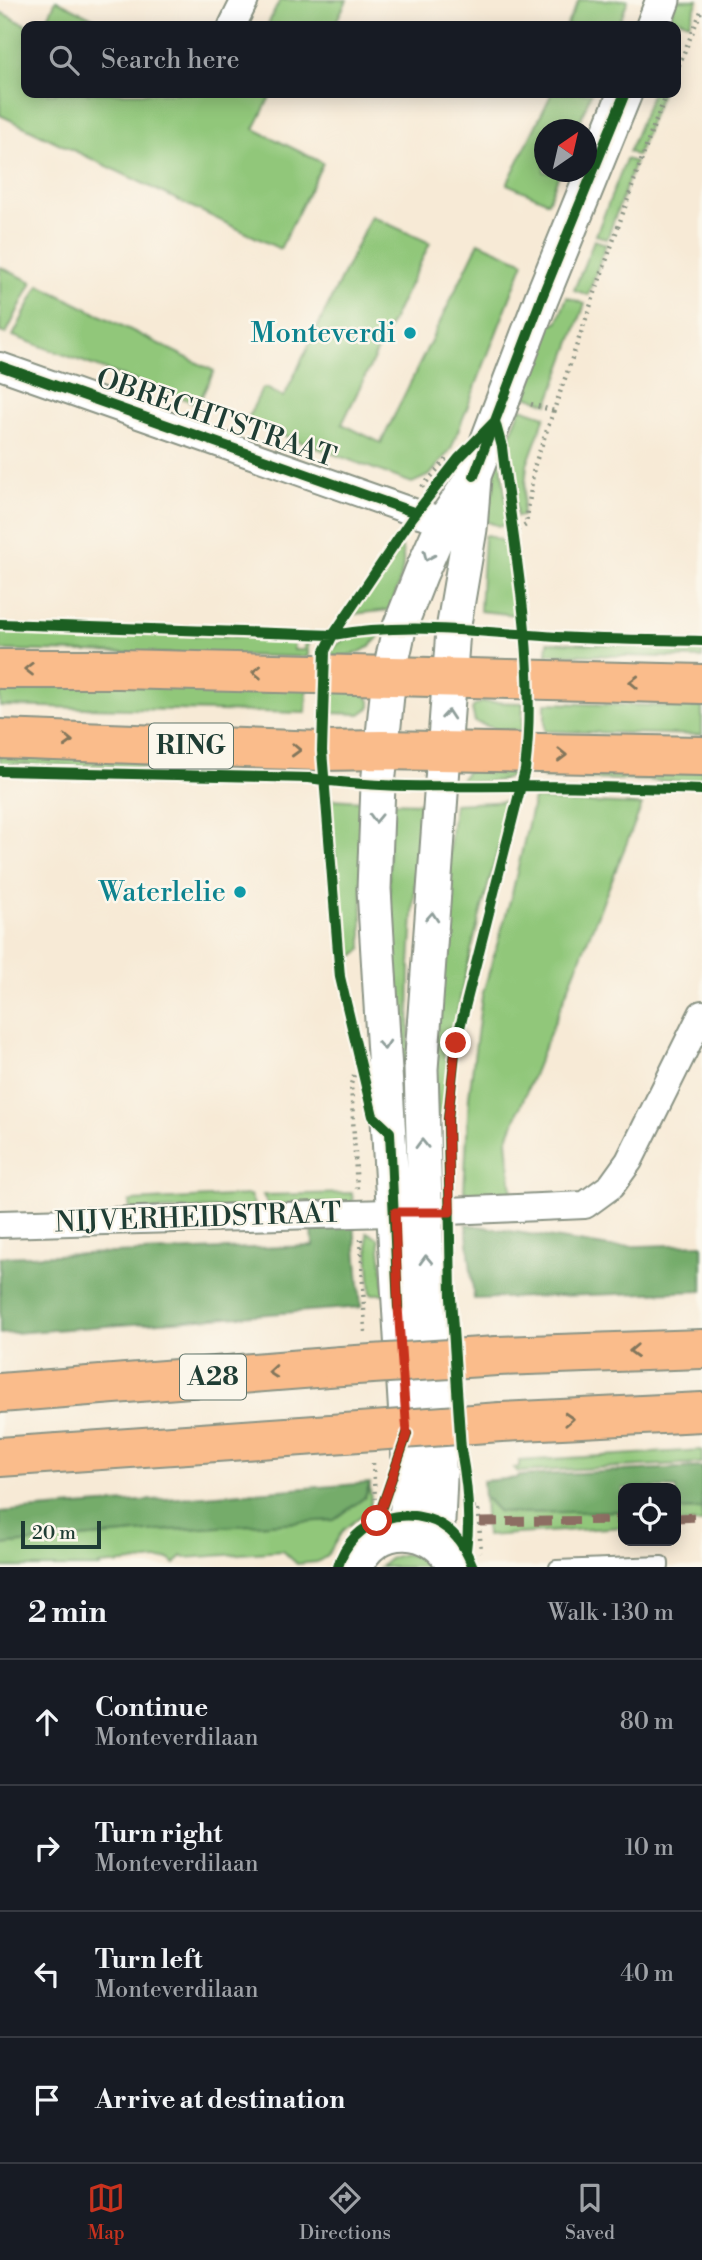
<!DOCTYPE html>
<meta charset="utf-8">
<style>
:root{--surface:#171b24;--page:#20242c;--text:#f1f3f6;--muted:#9ea1a6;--line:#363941;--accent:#c8321e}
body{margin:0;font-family:"Libre Bodoni",serif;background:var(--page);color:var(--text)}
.controls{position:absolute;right:21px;bottom:21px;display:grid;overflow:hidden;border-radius:14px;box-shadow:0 4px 18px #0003}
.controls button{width:63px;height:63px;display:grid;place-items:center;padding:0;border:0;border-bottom:2px solid var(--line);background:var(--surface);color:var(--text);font:35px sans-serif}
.compass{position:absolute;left:534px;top:119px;width:63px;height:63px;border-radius:50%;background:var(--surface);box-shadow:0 4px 18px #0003;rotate:34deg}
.scale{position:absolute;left:21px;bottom:18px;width:80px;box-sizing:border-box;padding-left:7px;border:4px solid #1f3d34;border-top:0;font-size:19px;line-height:24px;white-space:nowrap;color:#1f3d34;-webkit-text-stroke:5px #fbf7ec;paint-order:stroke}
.stop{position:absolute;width:21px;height:21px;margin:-16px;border:5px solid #c8321e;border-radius:50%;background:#fff}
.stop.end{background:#c8321e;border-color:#fff;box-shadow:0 2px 7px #0008}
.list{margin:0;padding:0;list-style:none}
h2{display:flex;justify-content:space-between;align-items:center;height:91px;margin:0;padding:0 28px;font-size:30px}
h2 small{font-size:23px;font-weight:400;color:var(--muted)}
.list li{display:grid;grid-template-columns:46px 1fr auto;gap:21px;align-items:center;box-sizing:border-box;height:126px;padding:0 28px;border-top:2px solid var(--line)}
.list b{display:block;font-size:26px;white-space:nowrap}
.list p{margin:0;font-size:23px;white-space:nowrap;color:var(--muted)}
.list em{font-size:23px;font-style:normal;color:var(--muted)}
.icon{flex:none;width:38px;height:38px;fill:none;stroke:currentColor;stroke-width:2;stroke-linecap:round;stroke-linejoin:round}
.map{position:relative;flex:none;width:702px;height:1567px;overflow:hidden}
.search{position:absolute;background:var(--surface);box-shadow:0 4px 18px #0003;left:21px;right:21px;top:21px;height:77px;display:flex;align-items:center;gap:18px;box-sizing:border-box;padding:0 24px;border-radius:14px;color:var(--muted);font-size:26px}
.sheet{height:595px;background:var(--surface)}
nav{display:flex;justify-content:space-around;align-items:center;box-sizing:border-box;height:98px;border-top:2px solid var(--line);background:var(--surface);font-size:19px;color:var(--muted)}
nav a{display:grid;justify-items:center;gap:4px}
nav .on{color:var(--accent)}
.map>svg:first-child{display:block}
.green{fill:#91c77a;stroke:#588257;stroke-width:2}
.forest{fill:#74ac6a;stroke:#4a744f;stroke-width:2}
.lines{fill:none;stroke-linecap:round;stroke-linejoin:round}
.service-casing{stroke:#8b9485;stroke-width:16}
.minor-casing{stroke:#8b9485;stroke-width:30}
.tertiary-casing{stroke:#8b9485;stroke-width:37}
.primary-casing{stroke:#8b9485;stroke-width:42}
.motorway-casing{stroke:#8b9485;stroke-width:42}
.path{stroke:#8b9485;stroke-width:4.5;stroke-dasharray:2 5;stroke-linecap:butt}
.service{stroke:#fff;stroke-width:12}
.minor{stroke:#fff;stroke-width:26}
.tertiary{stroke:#fff;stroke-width:33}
.primary{stroke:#fabc8b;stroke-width:38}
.motorway{stroke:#fabc8b;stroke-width:38}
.motorway-bridge-casing{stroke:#8b9485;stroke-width:42;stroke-linecap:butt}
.motorway-bridge{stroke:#fabc8b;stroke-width:38}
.quiet{stroke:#8d6e63;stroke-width:9;stroke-dasharray:18 9;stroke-linecap:butt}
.cycleway-casing{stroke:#fbf7ec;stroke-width:15}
.cycleway{stroke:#1b5e20;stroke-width:10}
.oneway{stroke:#8f9e9a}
.oneway2{stroke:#82765b}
.route{stroke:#c8321e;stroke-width:9}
.culture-dot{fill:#0f9aa8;stroke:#fbf7ec;stroke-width:2.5}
.labels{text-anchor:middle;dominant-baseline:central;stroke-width:5;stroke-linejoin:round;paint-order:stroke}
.shield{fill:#fbf7ec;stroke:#61756b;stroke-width:2}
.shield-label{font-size:26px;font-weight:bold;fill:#1f3d34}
.culture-label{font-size:28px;fill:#0d838f;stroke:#fbf7ec;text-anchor:end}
.street-label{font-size:28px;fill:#1f3d34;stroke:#fbf7ec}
</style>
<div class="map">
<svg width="702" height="1567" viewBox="0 0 702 1567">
<rect width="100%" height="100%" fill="#fbf7ec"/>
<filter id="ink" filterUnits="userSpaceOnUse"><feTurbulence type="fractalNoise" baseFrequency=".0143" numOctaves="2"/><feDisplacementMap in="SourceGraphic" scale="14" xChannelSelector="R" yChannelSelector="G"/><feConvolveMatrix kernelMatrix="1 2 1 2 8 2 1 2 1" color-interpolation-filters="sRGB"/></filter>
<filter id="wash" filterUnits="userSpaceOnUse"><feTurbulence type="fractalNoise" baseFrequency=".00686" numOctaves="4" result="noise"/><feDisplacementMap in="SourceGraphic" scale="28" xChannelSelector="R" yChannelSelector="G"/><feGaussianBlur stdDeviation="1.57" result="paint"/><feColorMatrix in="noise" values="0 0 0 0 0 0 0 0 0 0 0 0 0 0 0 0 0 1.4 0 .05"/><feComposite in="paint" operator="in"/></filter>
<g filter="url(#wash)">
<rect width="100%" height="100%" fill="#f7ead6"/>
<path class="green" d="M56,0L101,22L99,26H44Z
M280,0H347L334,26H267Z
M579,0H628L618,26H566Z
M676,0H698L689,23L670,16Z
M0,12L28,26H26V93H272L254,129L323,163L280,249L0,115Z
M552,93H591L577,129L544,130V172H560L548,202L507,184Z
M652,93H661L637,156L629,152Z
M626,159L635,162L607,239L596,235Z
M371,216L430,243L342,424L381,443L479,242L524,262L451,449L430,475L412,483L246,422L262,389L266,388L283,397L285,395Z
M594,240L606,244L588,295L574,290Z
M0,267L32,282L6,334L0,332Z
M39,285L214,371L198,404L13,336Z
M567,297L585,304L548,404L526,396L533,365L547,326L558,321Z
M521,408L545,416L527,465L522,516L517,517L508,447L510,435Z
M498,457L501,461L508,518L505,525L499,526L485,521L486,491Z
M487,535L503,541L508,548L518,615L480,611L484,536Z
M399,540C410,563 397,588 390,610L353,614Z
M0,630L293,638L294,650H304L305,638H308V657L0,650Z
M382,632C369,653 352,656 329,657C336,634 361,635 382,632Z
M548,642L702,648V658L547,654Z
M0,678L307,685L306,713L0,706Z
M329,686L365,692L370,701V707L360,714L328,713Z
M483,702L523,703L522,731L496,729L475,722L472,709L475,705Z
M545,703L702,707V735L545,731Z
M0,754L305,762L304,773L272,770L0,764Z
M543,759L702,767V782L543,778Z
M479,763L519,769C509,786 477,781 460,782L466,772Z
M534,798L565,802L642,805L507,1140L512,1192H464L469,1096L482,996L512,894Z
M330,799L362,801V948C358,954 352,958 345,957Z
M512,801C476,929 436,1055 443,1190L432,1185L427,1070L454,804Z
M387,802L420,803L410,964L407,1190L393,1021Z
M352,1193L353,1204L268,1205L263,1195Z
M250,1195L255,1207L130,1211L129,1202L132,1201Z
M367,1232L379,1239L385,1294H371Z
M702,1450V1463L518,1472L514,1468L519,1467V1461Z
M370,1487L371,1504L367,1511L343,1530L327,1556L317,1562L297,1564L283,1551L185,1558L182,1556L175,1564L169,1559L99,1565L100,1567H0V1545L171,1530L334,1520L365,1497Z
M484,1496L498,1511L512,1513L623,1511V1527L486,1536Z
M702,1509V1523L676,1524V1510Z
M403,1554L416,1556L430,1567H380L391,1558Z"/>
<path class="forest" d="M354,1224L361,1307L0,1334V1257L313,1246L312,1226Z
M466,1224L610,1247L702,1244V1291L474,1299Z
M702,1467V1509L676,1510V1488H623V1511L512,1513L498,1511L484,1496L483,1481L518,1478V1476Z
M370,1483L365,1497L334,1520L171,1530L0,1545V1512Z"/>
</g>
<g filter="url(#ink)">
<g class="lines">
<defs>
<path id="service" d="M556,1567L662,1563V1567"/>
<path id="minor" d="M232,26L245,0
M0,366L416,513L462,526
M0,1224L424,1212L585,1205L611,1186L629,1161L702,1014"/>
<path id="tertiary" d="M653,26L663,0
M404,1532L410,1484L374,889L378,785L389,675L399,629L421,573L444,521L474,476L542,297L625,93
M437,1543L440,1478L428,1307L421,1069L453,630L470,529L474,478
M356,1567C373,1521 436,1523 454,1567"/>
<path id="primary" d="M0,669H120L702,684
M0,739L322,751L382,750L702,756"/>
<path id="motorway" d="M497,1356L702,1349
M0,1393L341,1366
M501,1422L702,1412
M0,1457L345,1433"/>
</defs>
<use href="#service" class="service-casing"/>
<use href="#minor" class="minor-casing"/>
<use href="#tertiary" class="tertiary-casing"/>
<use href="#primary" class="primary-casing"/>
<use href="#motorway" class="motorway-casing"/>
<path class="path" d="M676,72L702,9
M531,404L554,411
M422,487L447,459
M512,534L526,525L534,467L652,130L667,93
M354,1075L351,1084L357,1189
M361,1239L365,1332
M373,1463L375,1499
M467,1508L478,1507L481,1552"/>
<use href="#service" class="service"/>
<use href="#minor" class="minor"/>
<use href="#tertiary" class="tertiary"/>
<use href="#primary" class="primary"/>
<use href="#motorway" class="motorway"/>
<defs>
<path id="motorway-bridge" d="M341,1366L497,1356
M345,1433L501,1422"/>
</defs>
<use href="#motorway-bridge" class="motorway-bridge-casing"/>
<use href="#motorway-bridge" class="motorway-bridge"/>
<path class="quiet" d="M676,1518L702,1517
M480,1522L623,1520"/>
<defs>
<path id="cycleway" d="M0,366L416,513
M474,476L542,297L625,93
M0,624L333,635C407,622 483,632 557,637C605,640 654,640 702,641
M0,771L309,778C378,789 449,786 519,786C580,786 641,788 702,790
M398,1307L390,1132L373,1116L340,977L322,751L325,651L333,635L412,518L458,459L495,421
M377,1521L407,1434
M466,1550C471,1517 467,1482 461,1450L451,1298L448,1119L456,1043L525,770C538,664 514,552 502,447L495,421
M338,1567C350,1519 411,1500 449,1530C461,1540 467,1553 473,1567"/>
</defs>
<use href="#cycleway" class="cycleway-casing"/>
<use href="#cycleway" class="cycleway"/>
</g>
<defs><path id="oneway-chevron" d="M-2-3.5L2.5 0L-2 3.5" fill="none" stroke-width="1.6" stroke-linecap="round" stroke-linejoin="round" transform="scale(1.75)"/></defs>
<g class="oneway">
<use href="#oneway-chevron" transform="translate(428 556) rotate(114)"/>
<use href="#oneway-chevron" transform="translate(448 715) rotate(-85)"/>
<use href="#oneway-chevron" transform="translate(376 818) rotate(92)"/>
<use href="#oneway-chevron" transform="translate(432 917) rotate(-86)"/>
<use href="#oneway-chevron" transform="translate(384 1045) rotate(86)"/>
<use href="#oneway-chevron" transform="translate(422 1144) rotate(-91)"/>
<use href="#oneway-chevron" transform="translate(426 1260) rotate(-92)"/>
</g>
<g class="oneway2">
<use href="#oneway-chevron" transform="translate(29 669) rotate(180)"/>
<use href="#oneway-chevron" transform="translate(257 672) rotate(-179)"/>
<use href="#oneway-chevron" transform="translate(634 682) rotate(-178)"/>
<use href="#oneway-chevron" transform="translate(68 741) rotate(2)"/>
<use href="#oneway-chevron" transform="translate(296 750) rotate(2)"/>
<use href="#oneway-chevron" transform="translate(562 755) rotate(1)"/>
<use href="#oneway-chevron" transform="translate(634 1351) rotate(178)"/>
<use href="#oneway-chevron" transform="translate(273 1372) rotate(175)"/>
<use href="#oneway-chevron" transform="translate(569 1419) rotate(-3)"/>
</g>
</g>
<g class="lines" filter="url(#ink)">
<path class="route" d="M377,1521L407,1434L398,1307L395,1212H450L448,1119L456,1043"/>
</g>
<g class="culture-dot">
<circle cx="410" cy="333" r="7"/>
<circle cx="240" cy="892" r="7"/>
</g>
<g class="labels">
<g class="shield">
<rect x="149" y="723.5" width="84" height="45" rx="5"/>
<rect x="180" y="1354.5" width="66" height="45" rx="5"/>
</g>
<g class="shield-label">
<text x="191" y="746">RING</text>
<text x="213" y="1377">A28</text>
</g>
<g class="culture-label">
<text x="396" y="333">Monteverdi</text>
<text x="226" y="892">Waterlelie</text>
</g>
<g class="street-label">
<text transform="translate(216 418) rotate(19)">OBRECHTSTRAAT</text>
<text transform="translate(198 1218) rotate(-2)">NIJVERHEIDSTRAAT</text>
</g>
</g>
</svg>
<div class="controls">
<button><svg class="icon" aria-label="locate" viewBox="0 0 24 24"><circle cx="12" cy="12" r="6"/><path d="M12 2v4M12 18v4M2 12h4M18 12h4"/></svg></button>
</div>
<svg class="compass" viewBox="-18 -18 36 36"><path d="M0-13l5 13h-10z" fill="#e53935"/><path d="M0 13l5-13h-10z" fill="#9ea1a6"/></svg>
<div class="scale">20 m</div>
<div class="stop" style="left:377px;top:1521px"></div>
<div class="stop end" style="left:456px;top:1043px"></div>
<div class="search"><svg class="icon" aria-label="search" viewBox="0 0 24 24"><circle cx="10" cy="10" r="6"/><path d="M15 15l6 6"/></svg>Search here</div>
</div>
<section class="sheet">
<h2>2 min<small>Walk · 130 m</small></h2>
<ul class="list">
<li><svg class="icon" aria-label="ahead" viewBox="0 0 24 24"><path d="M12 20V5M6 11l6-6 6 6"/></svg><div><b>Continue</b><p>Monteverdilaan</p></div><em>80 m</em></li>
<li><svg class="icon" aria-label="right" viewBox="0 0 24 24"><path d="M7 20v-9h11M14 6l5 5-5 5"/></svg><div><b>Turn right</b><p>Monteverdilaan</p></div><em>10 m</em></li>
<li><svg class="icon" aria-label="left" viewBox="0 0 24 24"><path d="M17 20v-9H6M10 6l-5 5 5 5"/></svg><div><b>Turn left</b><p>Monteverdilaan</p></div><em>40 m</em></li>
<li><svg class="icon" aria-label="arrive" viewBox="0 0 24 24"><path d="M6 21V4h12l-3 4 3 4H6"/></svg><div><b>Arrive at destination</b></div></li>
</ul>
</section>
<nav>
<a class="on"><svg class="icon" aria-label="map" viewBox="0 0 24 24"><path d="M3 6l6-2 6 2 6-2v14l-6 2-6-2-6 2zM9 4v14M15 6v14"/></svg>Map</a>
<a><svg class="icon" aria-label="directions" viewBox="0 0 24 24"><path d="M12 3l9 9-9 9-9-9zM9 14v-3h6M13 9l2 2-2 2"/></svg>Directions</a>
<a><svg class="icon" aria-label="saved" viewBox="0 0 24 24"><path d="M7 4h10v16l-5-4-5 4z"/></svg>Saved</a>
</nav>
